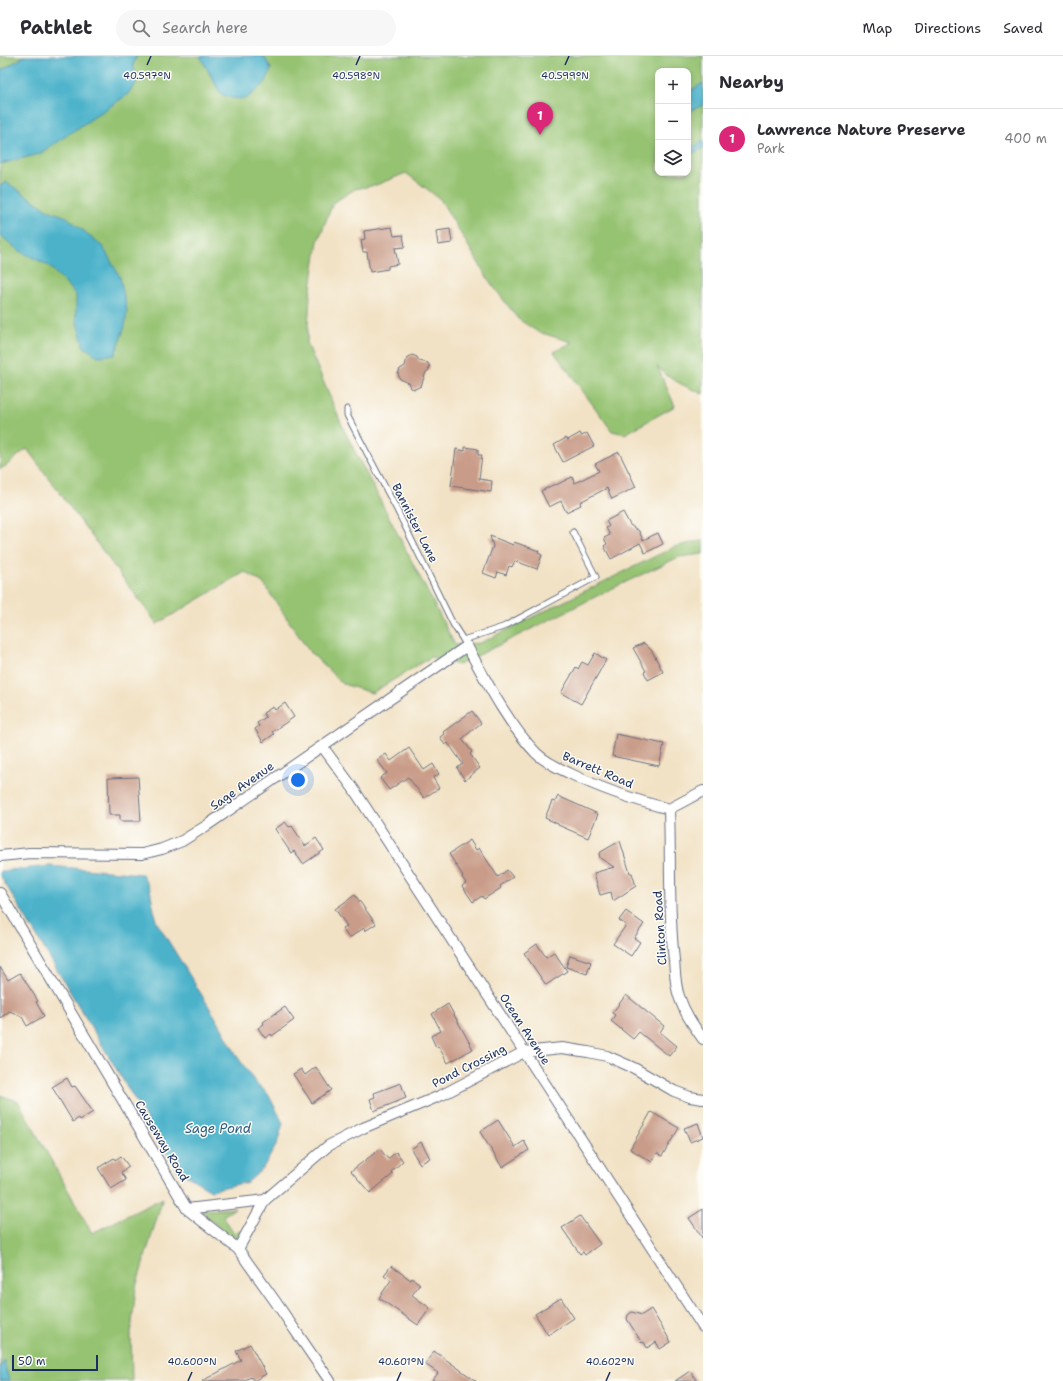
<!DOCTYPE html>
<meta charset="utf-8">
<style>
:root{--surface:#fff;--page:#f7f7f7;--text:#2b2b33;--muted:#7c7c81;--line:#e1e1e2;--accent:#db2777}
body{margin:0;font-family:"Shantell Sans",sans-serif;background:var(--page);color:var(--text)}
.controls{position:absolute;right:12px;top:12px;display:grid;overflow:hidden;border-radius:8px;box-shadow:0 2px 6px #0003}
.controls button{width:36px;height:36px;display:grid;place-items:center;padding:0;border:0;border-bottom:1px solid var(--line);background:var(--surface);color:var(--text);font:20px sans-serif}
.scale{position:absolute;left:12px;bottom:10px;width:86px;box-sizing:border-box;padding-left:4px;border:2px solid #1b2f5e;border-top:0;font-size:11px;line-height:14px;white-space:nowrap;color:#1b2f5e;-webkit-text-stroke:3px #fdfcf7;paint-order:stroke}
.you{position:absolute;left:298px;top:724px;width:14px;height:14px;margin:-10px;border:3px solid #fff;border-radius:50%;background:#1a73e8;box-shadow:0 0 0 6px #1a73e833}
.badge{display:grid;place-items:center;width:26px;height:26px;border-radius:50%;background:var(--accent);color:#fff;font-size:13px;font-weight:700}
.pin{position:absolute;translate:-50% -33px;filter:drop-shadow(0 1px 2px #0008)}
.pin::after{content:'';position:absolute;top:21px;width:14px;height:12px;background:inherit;clip-path:polygon(0 0,100% 0,50% 100%)}
.list{margin:0;padding:0;list-style:none}
h2{display:flex;justify-content:space-between;align-items:center;height:52px;margin:0;padding:0 16px;font-size:17px}
h2 small{font-size:13px;font-weight:400;color:var(--muted)}
.list li{display:grid;grid-template-columns:26px 1fr auto;gap:12px;align-items:center;box-sizing:border-box;height:60px;padding:0 16px;border-top:1px solid var(--line)}
.list b{display:block;font-size:15px;white-space:nowrap}
.list p{margin:0;font-size:13px;white-space:nowrap;color:var(--muted)}
.list em{font-size:13px;font-style:normal;color:var(--muted)}
.icon{flex:none;width:22px;height:22px;fill:none;stroke:currentColor;stroke-width:2;stroke-linecap:round;stroke-linejoin:round}
.map{position:relative;flex:none;width:703px;height:1325px;overflow:hidden}
header{display:flex;align-items:center;gap:24px;box-sizing:border-box;height:56px;padding:0 20px;background:var(--surface);border-bottom:1px solid var(--line)}
header strong{font-size:19px}
nav{display:flex;gap:22px;margin-inline-start:auto;font-size:14px}
.search{width:280px;height:36px;background:var(--page);display:flex;align-items:center;gap:10px;box-sizing:border-box;padding:0 14px;border-radius:22px;color:var(--muted);font-size:15px}
main{display:flex}
aside{flex:1;background:var(--surface)}
.map>svg:first-child{display:block}
.green{fill:#96c372;stroke:#587968;fill-rule:evenodd}
.water{fill:#4bb2ca;stroke:#337094}
.building{fill:#c99c89}
.lines{fill:none;stroke-linecap:round;stroke-linejoin:round}
.service-casing{stroke:#666e82;stroke-width:7}
.minor-casing{stroke:#666e82;stroke-width:12}
.service{stroke:#fff;stroke-width:5}
.minor{stroke:#fff;stroke-width:10}
.ticks{fill:none;stroke:#1b2f5e;stroke-width:1.5}
.labels{text-anchor:middle;dominant-baseline:central;stroke-width:3;stroke-linejoin:round;paint-order:stroke}
.street-label{font-size:12px;fill:#1b2f5e;stroke:#fdfcf7}
.water-label{font-size:13px;font-style:italic;fill:#2c5d84;stroke:#fdfcf7}
.ticks-label{font-size:10px;text-anchor:middle;fill:#1b2f5e;stroke:#fdfcf7;stroke-width:3;stroke-linejoin:round;paint-order:stroke}
</style>
<header>
<strong>Pathlet</strong>
<div class="search"><svg class="icon" aria-label="search" viewBox="0 0 24 24"><circle cx="10" cy="10" r="6"/><path d="M15 15l6 6"/></svg>Search here</div>
<nav><a>Map</a><a>Directions</a><a>Saved</a></nav>
</header>
<main>
<div class="map">
<svg width="703" height="1325" viewBox="0 0 703 1325">
<rect width="100%" height="100%" fill="#fdfcf7"/>
<filter id="ink" filterUnits="userSpaceOnUse"><feTurbulence type="fractalNoise" baseFrequency=".025" numOctaves="2"/><feDisplacementMap in="SourceGraphic" scale="8" xChannelSelector="R" yChannelSelector="G"/><feConvolveMatrix kernelMatrix="1 2 1 2 8 2 1 2 1" color-interpolation-filters="sRGB"/></filter>
<filter id="wash" filterUnits="userSpaceOnUse"><feTurbulence type="fractalNoise" baseFrequency=".012" numOctaves="4" result="noise"/><feDisplacementMap in="SourceGraphic" scale="16" xChannelSelector="R" yChannelSelector="G"/><feGaussianBlur stdDeviation="0.9" result="paint"/><feColorMatrix in="noise" values="0 0 0 0 0 0 0 0 0 0 0 0 0 0 0 0 0 1.4 0 .05"/><feComposite in="paint" operator="in"/></filter>
<g filter="url(#wash)">
<rect width="100%" height="100%" fill="#f2e2c5"/>
<path class="green" d="M0,0H25L0,15Z
M138,0H200L221,38L271,13L264,0H703V338C687,331 667,323 657,310L675,350L625,378L612,375L554,296L572,286L538,276L518,263L490,226L440,143L406,117L376,129L355,133L333,147L318,185L310,239L307,287L344,374L455,589L480,587L674,491L703,484V498L679,501L609,534L459,609L431,601L372,637L343,628L309,595L263,527L245,516L157,568L27,393C17,399 11,408 0,413V108L39,98L137,26L133,9L136,1ZM658,15H688V117H658Z
M0,1039L18,1045L92,1177L163,1142L136,1231L131,1276L132,1325H0Z
M235,1152L223,1160L234,1177L239,1174L245,1176L238,1188L201,1155Z"/>
<path class="water" d="M25,0H138L136,1L133,9L137,26L127,39L39,98L0,108V15Z
M200,0H264L271,13L266,26L246,43L231,42L221,38Z
M703,27V49L688,56V36Z
M703,85V92L688,100V94Z
M6,126L48,154L67,161L103,191L120,221L127,255L125,270L115,299L98,300L84,291L76,263V239L49,210L18,194L0,179V130Z
M50,810L142,818L150,833L156,865L219,967L237,1000L255,1026L268,1038L283,1067L277,1088L263,1112L248,1126L211,1134L177,1114L0,819V815Z
M4,1304L9,1325H0V1312Z"/>
<g id="blocks">
<path class="building" d="M392,171L394,180L403,179L405,191L395,192L398,208L388,210V213L370,216L367,196H363L361,184L365,183L364,175Z
M450,173L452,187L438,189L436,175Z
M412,299L417,301L419,305L428,307L430,311L428,315L426,316L421,330L415,333L411,332L409,327L400,323L398,318L400,313L405,310L407,302Z
M580,377L582,380L587,377L594,390L563,406L554,389L566,382L568,384Z
M465,391L478,393V399H482L479,423L492,425L491,436L451,430L456,393L465,395Z
M619,396L636,431L612,443L607,432L580,446L581,449L566,456L561,445L549,451L541,435L555,428L556,429L572,421L575,427L599,415L595,408Z
M623,456L630,469L639,475L643,484L658,477L663,488L645,497L640,487L611,503L604,490L607,488L604,482L610,479L606,472L609,470L606,465Z
M490,480L513,489L514,486L539,495L538,497L542,499L537,513L515,505L512,511L509,510L506,519L498,516L496,522L483,517L493,490Z
M644,587L652,595L663,616L648,624L644,616L646,615L633,592Z
M595,597L606,604L581,648L561,637L576,611L578,613L582,606L588,609Z
M285,647L294,661L272,676L274,678L263,686L255,673L259,670L257,667L266,661L263,657L273,651L275,654Z
M472,655L481,667L462,683L472,696L470,698L480,712L465,724L457,712L463,708L448,687L445,689L440,681L444,678L443,676Z
M616,678L664,688L659,710L612,700Z
M409,692L424,714L433,708L439,718L433,722L439,732L424,742L408,721L389,734L380,722L387,717L377,704L386,698L391,705Z
M138,721L141,765H120V759H109L108,722Z
M558,740L598,758L588,782L558,769V768L545,762L552,745L555,746Z
M285,766L289,771L292,770L305,790L316,782L324,794L303,808L294,795L291,797L275,773Z
M470,784L476,794L479,792L498,821L507,814L513,821L500,830L501,832L484,843L482,840L473,846L462,830L466,827L462,821L463,820L449,798Z
M620,785L630,817H632L636,830L613,845L611,836L600,839L594,817L614,811L600,802L599,797Z
M355,839L376,868L365,875L364,872L349,882L342,872L347,870L335,853Z
M626,855L644,868L634,882L640,886L631,900L613,888L626,869L619,864Z
M537,888L546,901L554,896L567,915L546,929L524,897Z
M570,899L591,906L587,918L566,911Z
M0,911L8,924L20,917L38,945L36,946L44,960L27,970L22,961L10,955L0,962Z
M626,939L664,970L660,976L677,990L669,1000L639,976L633,983L611,965L615,959L612,957Z
M448,948L473,993L448,1007L438,990L436,991L431,980L441,975L432,958Z
M285,951L294,964L272,980L271,978L265,982L258,972L264,968L263,966Z
M316,1011L331,1034L312,1047L293,1018L301,1013L305,1019Z
M67,1022L72,1031L75,1030L93,1056L80,1064L79,1062L73,1066L52,1031Z
M401,1027L406,1042L374,1055L370,1043L375,1041L374,1037Z
M651,1056L679,1072L662,1100L657,1097L652,1106L630,1093Z
M498,1064L515,1091L524,1085L529,1094L502,1111L480,1076Z
M698,1067L703,1081L690,1086L684,1072Z
M421,1086L430,1102L420,1108L411,1093Z
M380,1093L388,1103L396,1096L403,1105L391,1116L393,1118L370,1137L351,1115Z
M121,1100L129,1111L121,1116L126,1124L111,1133L98,1112L114,1102L115,1104Z
M703,1153V1183L689,1162Z
M580,1160L600,1188L585,1199L583,1196L580,1198L562,1172Z
M391,1210L411,1224L412,1222L420,1228L412,1239L430,1252L418,1269L379,1242L391,1224L384,1219Z
M561,1242L574,1262L548,1279L535,1258Z
M651,1253L671,1286L660,1293L656,1286L647,1292L644,1286L642,1287L627,1263L628,1259L632,1256L642,1259Z
M250,1288L266,1318L254,1325L251,1321L243,1325H202L241,1304L236,1295Z
M434,1295L476,1325H432L438,1317L425,1308Z
M690,1315L697,1325H675Z"/>
</g>
</g>
<g filter="url(#ink)">
<use href="#blocks" fill-opacity="0" stroke="#666e82" stroke-width="1"/>
<g class="lines">
<defs>
<path id="service" d="M347,353V359L396,452L453,568L467,590
M463,584L503,571L596,521L573,476"/>
<path id="minor" d="M322,690L353,732L703,1271
M669,753C671,804 668,854 674,904C675,915 675,929 679,940C684,956 693,969 703,983
M0,800L30,797L142,798L162,793L182,785L206,770L467,590C486,625 508,668 536,697C545,706 558,712 569,717C601,733 635,744 669,753L703,735
M0,837L187,1153L238,1193L275,1245L330,1325
M187,1153L265,1144
M238,1193L265,1144L328,1090L363,1072L442,1039L524,996L562,992L588,996L607,1000L634,1012L674,1035L690,1041L703,1043"/>
</defs>
<use href="#service" class="service-casing"/>
<use href="#minor" class="minor-casing"/>
<use href="#service" class="service"/>
<use href="#minor" class="minor"/>
</g>
</g>
<path class="ticks" d="M147,9L151,0M356,9L360,0M565,9L569,0M188,1325L192,1316M397,1325L401,1316M606,1325L610,1316"/>
<g class="labels">
<g class="street-label">
<text transform="translate(415 467) rotate(63)">Bannister Lane</text>
<text transform="translate(598 714) rotate(23)">Barrett Road</text>
<text transform="translate(242 730) rotate(-35)">Sage Avenue</text>
<text transform="translate(660 872) rotate(-94)">Clinton Road</text>
<text transform="translate(525 973) rotate(57)">Ocean Avenue</text>
<text transform="translate(469 1010) rotate(-27)">Pond Crossing</text>
<text transform="translate(162 1085) rotate(59)">Causeway Road</text>
</g>
<g class="water-label">
<text x="218" y="1072">Sage Pond</text>
</g>
</g>
<g class="ticks-label">
<text x="147" y="23">40.597°N</text>
<text x="356" y="23">40.598°N</text>
<text x="565" y="23">40.599°N</text>
<text x="192" y="1309">40.600°N</text>
<text x="401" y="1309">40.601°N</text>
<text x="610" y="1309">40.602°N</text>
</g>
</svg>
<div class="controls">
<button>+</button>
<button>−</button>
<button><svg class="icon" aria-label="layers" viewBox="0 0 24 24"><path d="M12 4l9 5-9 5-9-5zM3 14l9 5 9-5"/></svg></button>
</div>
<div class="scale">50 m</div>
<div class="you"></div>
<div class="pin badge" style="left:540px;top:79px">1</div>
</div>
<aside>
<h2>Nearby<small></small></h2>
<ul class="list">
<li><span class="badge">1</span><div><b>Lawrence Nature Preserve</b><p>Park</p></div><em>400 m</em></li>
</ul>
</aside>
</main>
